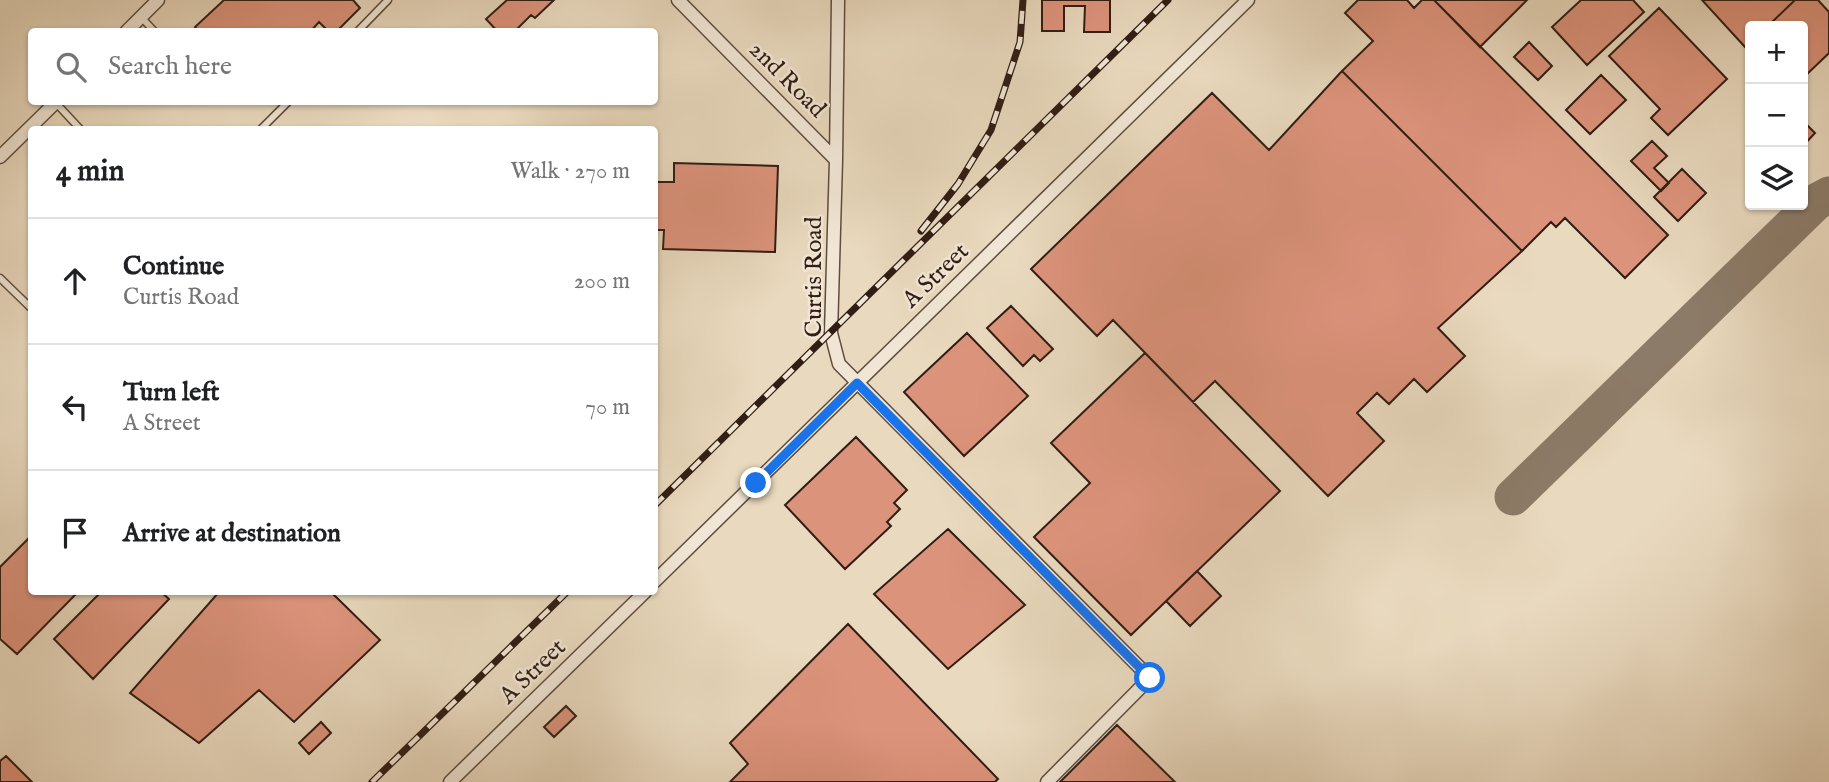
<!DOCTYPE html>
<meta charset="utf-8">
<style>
:root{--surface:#fff;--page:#f2f2f2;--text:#202124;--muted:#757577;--line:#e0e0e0}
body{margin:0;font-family:"IM FELL English",serif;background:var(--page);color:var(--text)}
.controls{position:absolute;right:21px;top:21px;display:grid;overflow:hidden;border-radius:7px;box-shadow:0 2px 5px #0004}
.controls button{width:63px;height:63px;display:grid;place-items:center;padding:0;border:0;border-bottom:2px solid var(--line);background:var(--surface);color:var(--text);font:35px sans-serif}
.stop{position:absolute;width:21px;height:21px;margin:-16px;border:5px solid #1a73e8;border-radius:50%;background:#fff}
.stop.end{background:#1a73e8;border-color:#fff;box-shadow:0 2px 7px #0008}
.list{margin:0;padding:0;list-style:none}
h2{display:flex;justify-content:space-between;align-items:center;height:91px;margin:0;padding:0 28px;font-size:30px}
h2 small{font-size:23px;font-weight:400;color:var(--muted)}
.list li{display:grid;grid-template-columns:46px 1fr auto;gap:21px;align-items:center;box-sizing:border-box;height:126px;padding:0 28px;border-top:2px solid var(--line)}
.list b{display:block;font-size:26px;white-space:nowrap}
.list p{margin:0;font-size:23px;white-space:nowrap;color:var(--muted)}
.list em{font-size:23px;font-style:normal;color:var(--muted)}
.icon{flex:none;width:38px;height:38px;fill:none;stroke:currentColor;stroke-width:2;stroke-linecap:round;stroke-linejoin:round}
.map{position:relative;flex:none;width:1829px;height:782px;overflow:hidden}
.search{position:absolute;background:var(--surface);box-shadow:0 2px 5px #0004;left:28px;top:28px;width:630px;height:77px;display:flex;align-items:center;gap:18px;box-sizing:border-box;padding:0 24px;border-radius:7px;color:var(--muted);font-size:26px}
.panel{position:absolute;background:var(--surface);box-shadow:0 2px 5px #0004;left:28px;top:126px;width:630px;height:469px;border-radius:7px}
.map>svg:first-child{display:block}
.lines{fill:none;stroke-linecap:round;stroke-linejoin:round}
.taxiway{stroke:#8c7b68;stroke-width:37}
.building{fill:#dc937b;stroke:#301d13;stroke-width:2}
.service-casing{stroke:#5e4c3e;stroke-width:9}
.minor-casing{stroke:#5e4c3e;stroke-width:15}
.service{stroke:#f1e6d5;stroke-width:6}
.minor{stroke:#f1e6d5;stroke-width:12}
.rail-casing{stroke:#301d13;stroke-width:7}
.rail{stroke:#f1e6d5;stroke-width:4.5;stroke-dasharray:13;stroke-linecap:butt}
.route{stroke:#1a73e8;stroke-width:9}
.labels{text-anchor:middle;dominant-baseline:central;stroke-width:5;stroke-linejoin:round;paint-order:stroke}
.street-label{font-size:24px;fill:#301d13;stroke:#f1e6d5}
</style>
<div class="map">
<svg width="1829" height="782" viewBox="0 0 1829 782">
<rect width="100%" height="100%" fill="#e9d9be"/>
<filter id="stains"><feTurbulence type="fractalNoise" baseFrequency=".00286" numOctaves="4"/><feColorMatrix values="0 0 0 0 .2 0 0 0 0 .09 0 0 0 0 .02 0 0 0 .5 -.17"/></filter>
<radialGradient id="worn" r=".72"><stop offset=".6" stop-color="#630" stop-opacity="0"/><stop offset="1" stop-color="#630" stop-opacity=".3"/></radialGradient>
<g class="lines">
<path class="taxiway" d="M1513,497L1816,202L1829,195"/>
</g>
<path class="building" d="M224,0H353L360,8L336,32H329L319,22L310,32H199L195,27Z
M507,0H554L535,18L531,15L514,32H498L486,19Z
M1042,0H1110V32H1084L1085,6H1064V31H1042Z
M1358,0H1407L1414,8L1422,0H1434L1668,235L1625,278L1565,218L1556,227L1551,222L1522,251L1342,71L1373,41L1345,13Z
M1434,0H1527L1480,47Z
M1581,0H1633L1644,12L1587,65L1552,27Z
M1702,0H1795L1768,26H1750V42L1745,47Z
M1795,0H1818L1829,12V53L1803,78V26H1768Z
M1659,8L1727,79L1668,135L1651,118L1660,109L1609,56Z
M1529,42L1552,66L1538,80L1514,57Z
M1342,71L1522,251L1438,328L1465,356L1427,392L1414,379L1389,404L1377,393L1357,413L1384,441L1328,496L1215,381L1193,402L1113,320L1097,336L1031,269L1212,93L1269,150Z
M1601,75L1626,100L1590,134L1566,110Z
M1803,121L1815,133L1803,146Z
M1652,141L1667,156L1654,168L1669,183L1661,191L1631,161Z
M674,163L778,166L775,252L663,249L664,230H654V182H674Z
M1682,169L1706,193L1678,221L1654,197Z
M1011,306L1053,349L1040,361L1034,355L1023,366L987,328Z
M967,333L1028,396L964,456L904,392Z
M1145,353L1280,491L1131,635L1034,537L1090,483L1051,443Z
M856,437L907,490L894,503L900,509L887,522L891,526L845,569L785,505Z
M948,529L1025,605L948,669L874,594Z
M32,535V592H78L17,654L0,639V567Z
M1197,571L1221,596L1190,626L1166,601Z
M101,592H161L169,599L93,679L54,639Z
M219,592H331L380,640L294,722L259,690L199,743L130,693Z
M848,624L998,779L995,782H730L748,764L730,743Z
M566,706L576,716L554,737L544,727Z
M321,722L331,733L309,754L299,743Z
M1117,725L1175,782H1060Z
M6,756L32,782H0V761Z"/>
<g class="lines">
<defs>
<path id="service" d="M141,17L155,32
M357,32L388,0
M55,102L81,130
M260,130L288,102
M0,278L32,309"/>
<path id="minor" d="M678,0L836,160
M838,0L836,160L831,333L839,364L1150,678L1047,782
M126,32L158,0
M0,157L56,102
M654,582L1248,0
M450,782L645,592"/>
</defs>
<use href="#service" class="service-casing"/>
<use href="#minor" class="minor-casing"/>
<use href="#service" class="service"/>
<use href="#minor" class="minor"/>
<defs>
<path id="rail" d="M921,231L958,184L991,130L1020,42L1023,0
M654,506L1168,0
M372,782L567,592"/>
</defs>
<use href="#rail" class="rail-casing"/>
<use href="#rail" class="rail"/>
</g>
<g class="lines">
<path class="route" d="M756,483L857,383L1150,678"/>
</g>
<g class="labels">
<g class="street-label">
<text transform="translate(787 80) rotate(45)">2nd Road</text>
<text transform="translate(936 276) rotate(-44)">A Street</text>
<text transform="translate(814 277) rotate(-90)">Curtis Road</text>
<text transform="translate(533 672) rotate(-44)">A Street</text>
</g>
</g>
<rect width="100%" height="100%" filter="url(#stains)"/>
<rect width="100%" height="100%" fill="url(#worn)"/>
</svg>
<div class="controls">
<button>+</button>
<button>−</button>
<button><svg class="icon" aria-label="layers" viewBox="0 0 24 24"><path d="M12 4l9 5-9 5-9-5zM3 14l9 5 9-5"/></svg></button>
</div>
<div class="stop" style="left:1150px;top:678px"></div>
<div class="stop end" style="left:756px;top:483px"></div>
<div class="search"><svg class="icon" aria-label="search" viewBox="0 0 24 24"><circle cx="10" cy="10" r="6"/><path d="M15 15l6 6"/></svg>Search here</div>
<section class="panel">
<h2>4 min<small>Walk · 270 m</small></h2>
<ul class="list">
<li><svg class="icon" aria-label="ahead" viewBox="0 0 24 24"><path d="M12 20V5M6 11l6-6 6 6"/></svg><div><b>Continue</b><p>Curtis Road</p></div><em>200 m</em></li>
<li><svg class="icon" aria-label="left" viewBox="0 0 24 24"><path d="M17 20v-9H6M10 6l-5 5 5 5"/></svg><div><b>Turn left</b><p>A Street</p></div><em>70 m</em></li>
<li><svg class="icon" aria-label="arrive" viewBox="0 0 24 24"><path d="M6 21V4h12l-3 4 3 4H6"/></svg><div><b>Arrive at destination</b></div></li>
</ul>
</section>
</div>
